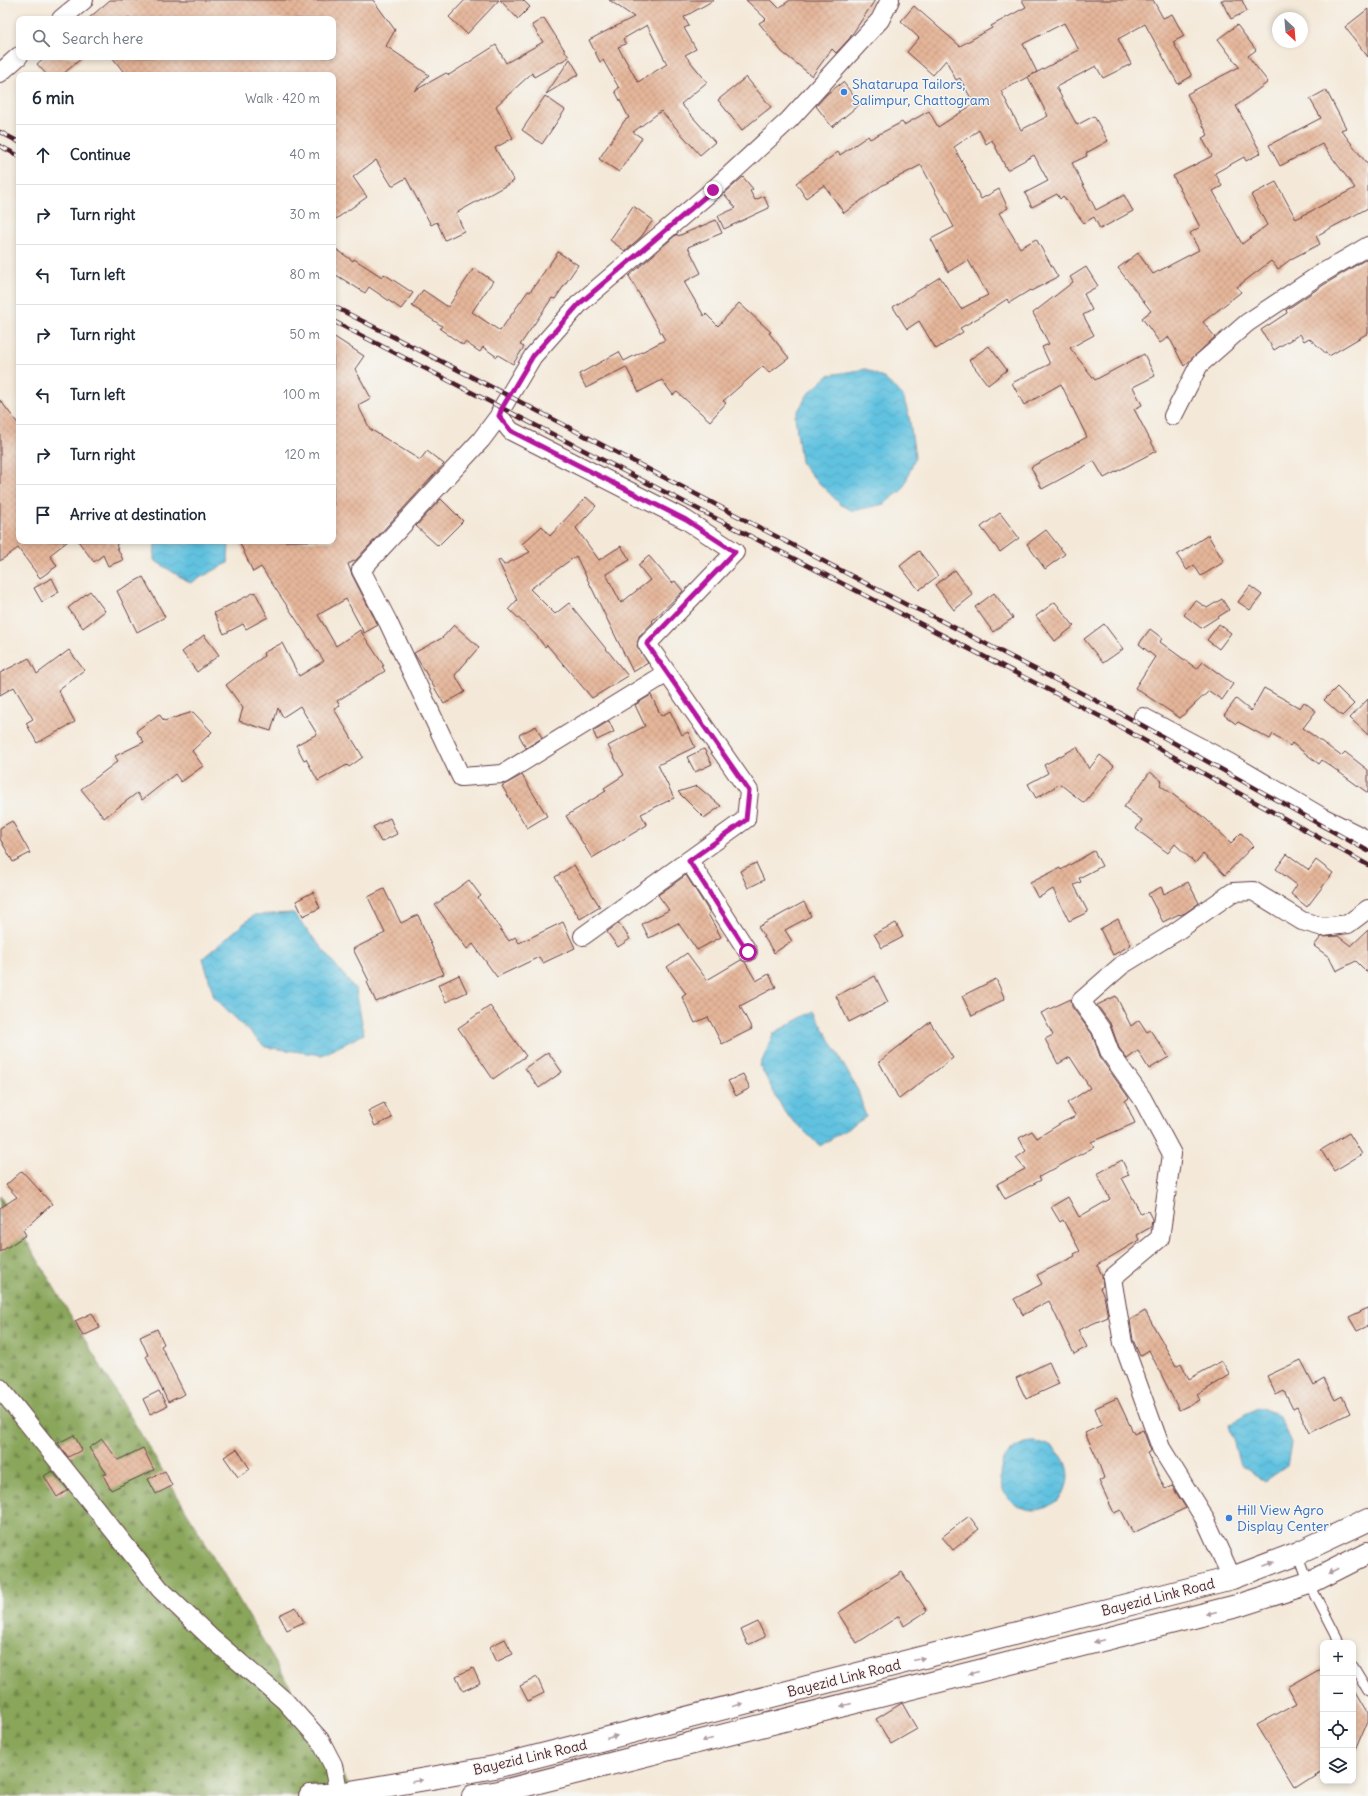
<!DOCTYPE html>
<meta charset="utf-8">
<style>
:root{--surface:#fff;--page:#f6f6f7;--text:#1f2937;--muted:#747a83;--line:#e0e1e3}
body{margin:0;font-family:Delius,sans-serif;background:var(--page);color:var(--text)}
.controls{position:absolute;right:12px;bottom:12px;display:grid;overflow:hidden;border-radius:8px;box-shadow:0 2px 6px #0003}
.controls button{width:36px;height:36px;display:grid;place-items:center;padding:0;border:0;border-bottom:1px solid var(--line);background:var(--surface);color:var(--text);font:20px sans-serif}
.compass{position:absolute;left:1272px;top:12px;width:36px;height:36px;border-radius:50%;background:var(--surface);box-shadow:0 2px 6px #0003;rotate:154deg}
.stop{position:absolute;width:12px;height:12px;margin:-9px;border:3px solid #b5179e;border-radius:50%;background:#fff}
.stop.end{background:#b5179e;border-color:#fff;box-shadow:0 1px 4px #0008}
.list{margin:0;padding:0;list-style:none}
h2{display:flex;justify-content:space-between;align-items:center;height:52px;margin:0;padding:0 16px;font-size:17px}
h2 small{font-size:13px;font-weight:400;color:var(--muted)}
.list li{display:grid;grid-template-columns:26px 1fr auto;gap:12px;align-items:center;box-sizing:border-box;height:60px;padding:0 16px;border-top:1px solid var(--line)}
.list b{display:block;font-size:15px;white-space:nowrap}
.list em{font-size:13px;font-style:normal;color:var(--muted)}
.icon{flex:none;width:22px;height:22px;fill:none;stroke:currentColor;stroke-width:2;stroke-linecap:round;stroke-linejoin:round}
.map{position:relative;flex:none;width:1368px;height:1796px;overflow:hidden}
.search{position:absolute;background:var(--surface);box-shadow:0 2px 6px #0003;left:16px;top:16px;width:320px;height:44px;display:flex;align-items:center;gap:10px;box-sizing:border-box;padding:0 14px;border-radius:8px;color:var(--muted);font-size:15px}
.panel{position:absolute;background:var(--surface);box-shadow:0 2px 6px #0003;left:16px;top:72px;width:320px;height:472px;border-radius:8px}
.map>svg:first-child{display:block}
.forest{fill:url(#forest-firs);stroke:#6a6242}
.water{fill:url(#water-waves);stroke:#567086}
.building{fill:url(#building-cross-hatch);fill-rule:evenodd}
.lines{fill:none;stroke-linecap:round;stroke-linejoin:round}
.service-casing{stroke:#643d45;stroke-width:11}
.minor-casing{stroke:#643d45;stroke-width:20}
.primary-casing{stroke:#643d45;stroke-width:24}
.service{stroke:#fff;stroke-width:9}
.minor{stroke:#fff;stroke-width:18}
.primary{stroke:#fff;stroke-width:22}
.rail-casing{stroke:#4a1f2b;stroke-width:4.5}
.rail{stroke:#f6f6f2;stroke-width:3;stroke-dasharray:9;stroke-linecap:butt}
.oneway{fill:#ae9aa0}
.route{stroke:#b5179e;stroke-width:5}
.shop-dot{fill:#3f7fe0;stroke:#f6f6f2;stroke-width:1.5}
.labels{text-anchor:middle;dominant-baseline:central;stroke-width:3;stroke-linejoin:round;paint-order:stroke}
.shop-label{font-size:14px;fill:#366cbe;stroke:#f6f6f2;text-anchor:start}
.street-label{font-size:14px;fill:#4a1f2b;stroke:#f6f6f2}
</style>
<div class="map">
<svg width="1368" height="1796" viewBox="0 0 1368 1796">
<defs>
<pattern id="forest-firs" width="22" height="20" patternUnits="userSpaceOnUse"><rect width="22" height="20" fill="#89a65a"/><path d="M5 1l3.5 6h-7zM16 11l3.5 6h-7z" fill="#72874b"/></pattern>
<pattern id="water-waves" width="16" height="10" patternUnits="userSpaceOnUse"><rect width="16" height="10" fill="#61c2e0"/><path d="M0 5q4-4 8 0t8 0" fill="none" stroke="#56a6c0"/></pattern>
<pattern id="building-cross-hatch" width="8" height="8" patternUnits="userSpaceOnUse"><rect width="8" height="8" fill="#e5b69a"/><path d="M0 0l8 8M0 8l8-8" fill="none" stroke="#c69c85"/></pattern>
</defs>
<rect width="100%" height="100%" fill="#f6f6f2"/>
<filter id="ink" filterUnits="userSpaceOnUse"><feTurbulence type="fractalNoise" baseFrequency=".025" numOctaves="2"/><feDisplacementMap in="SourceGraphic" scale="8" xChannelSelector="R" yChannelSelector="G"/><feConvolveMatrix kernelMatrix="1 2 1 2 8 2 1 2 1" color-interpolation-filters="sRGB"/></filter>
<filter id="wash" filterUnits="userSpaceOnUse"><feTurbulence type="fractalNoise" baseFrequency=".012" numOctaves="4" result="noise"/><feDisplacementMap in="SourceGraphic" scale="16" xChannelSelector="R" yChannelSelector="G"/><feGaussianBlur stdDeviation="0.9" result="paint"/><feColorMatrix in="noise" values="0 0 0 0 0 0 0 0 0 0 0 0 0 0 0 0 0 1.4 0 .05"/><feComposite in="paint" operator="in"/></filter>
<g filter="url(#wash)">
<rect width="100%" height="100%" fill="#f4e9d9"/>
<path class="forest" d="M0,1196L355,1796H0Z"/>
<path class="water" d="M866,369L885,379L903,396L909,416L915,457L903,489L884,504L853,511L840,504L815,479L801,462L795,416L808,394L829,375Z
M155,541H229L228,563L190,583L154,560Z
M293,913L356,990L364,1034L322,1055L265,1047L214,997L203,958L254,915Z
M814,1011L858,1091L866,1117L820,1146L785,1113L760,1066L774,1033Z
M1258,1407L1278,1414L1291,1443L1287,1466L1265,1481L1240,1465L1229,1425Z
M1000 1476a34 34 0 1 1 68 0a34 34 0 1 1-68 0Z"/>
<g id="blocks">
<path class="building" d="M110,0H373L395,30L386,46L429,75L414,91L446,73L449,75L496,45L506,63L543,42L532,25L544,18L569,57L534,77L532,73L496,106L513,138L495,148L514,181L456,213L464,231L445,240L437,222L431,225L406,178L392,186L376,160L353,177L367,197L333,221V75H126L112,57H333V19H88Z
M465,0H499L467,34L449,17Z
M500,0H523L530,7L518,19Z
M609,0H714L684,17L689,26L684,28L696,49L685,55L707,82L681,104L715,142L700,155L661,111L633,132L642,138L619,172L599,159L625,120L629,118L615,91L619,88L603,60L600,62L589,40L634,17ZM647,25L667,64L638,82L618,47L626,44L623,39Z
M746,0H771L779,8L790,0H875L849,39L836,53L832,49L812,76L782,52L759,23L766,19Z
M1022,0H1153L1163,18L1172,14L1184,36L1173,42L1192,76L1178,84L1145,24L1118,39L1131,64L1103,78L1096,66L1056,87L1077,125L1094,116L1108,141L1086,153L1087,156L1072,163L1096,210L1124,195L1133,211L1100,229L1094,217L1084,223L1063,196L1060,199L1057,194L1032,207L1025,193L1048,181L1034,155L1007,170L992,140L986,144L979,130L954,147L981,199L999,189L1008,208L999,213L1020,248L1036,239L1058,277L1031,291L1030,290L1009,303L1007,299L978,318L960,328L963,332L936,349L919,321L907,329L893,307L940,277L961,309L988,295L968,260L948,272L931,239L954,227L921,165L881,186L844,213L824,185L806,198L796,183L838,152L840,155L868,136L870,139L902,122L904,125L929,111L938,127L974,104L960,78L956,80L946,60L933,75L907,52L919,38L901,21L914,6L960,46L992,28L991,26L1026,7ZM1064,23L1079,50L1028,77L1048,116L1021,130L1001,91L1037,72L1023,44Z
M1221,0H1242L1247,11L1231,19Z
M1368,9V57L1345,27Z
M1237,25L1256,50L1248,56L1268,82L1236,106L1261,153L1246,161L1244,157L1215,173L1222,186L1213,191L1242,244L1267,225L1251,195L1276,182L1296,219L1355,188L1322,144L1280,166L1269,145L1321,118L1310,99L1326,90L1346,128L1341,130L1368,165V208L1316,236L1320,244L1291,259L1278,269L1271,261L1237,287L1241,292L1203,322L1215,337L1184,366L1169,337L1160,343L1142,318L1151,311L1118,268L1138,253L1153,274L1199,250L1190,233L1200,227L1173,176L1212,156L1202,138L1208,135L1187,94L1239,67L1218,39Z
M45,57H83L62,75H47L37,64Z
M570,59L579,74L546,94Z
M746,77L771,107L742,130L718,100Z
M843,82L860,104L832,127L816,106L827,94Z
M545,96L565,110L542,144L522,130Z
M743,177L753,189L750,191L755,200L764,196L769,208L724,229L718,216L736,208L724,194Z
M633,206L653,220L641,237L625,251L610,240Z
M716,220L722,233L688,247L701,273L684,282L704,316L706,314L718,326L739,303L771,332L769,333L789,358L769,373L763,366L723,401L726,403L710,421L677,392L673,395L662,380L639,392L626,367L586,388L579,374L619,352L624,361L665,340L629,276L677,234L678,236Z
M333,247L353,261L354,259L382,277L384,274L413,293L401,309L369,287L365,293L333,273Z
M558,252L578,265L555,299L552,298L520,345L524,347L513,364L498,355L497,357L483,347L480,352L465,342L463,345L440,329L442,326L412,306L423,290L448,307L474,268L493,281L472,312L500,331L528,291L530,292Z
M1368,258V333L1329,356L1309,338L1304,341L1300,334L1274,350L1261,330L1287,313L1286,310L1325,284Z
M1086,267L1098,286L1084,294L1092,310L1083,315L1094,335L1070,348L1095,380L1144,354L1155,376L1133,387L1142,405L1134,409L1156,451L1104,478L1094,461L1042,489L1031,467L1087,437L1061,384L1024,405L1012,383L1050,364L1042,347L1049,344L1033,313L1073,282L1070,277Z
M333,336L364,356L355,369L371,398L358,405L370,429L420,460L427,451L444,464L356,560L348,564L352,575L378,625L364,633L346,599L318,615L336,646L360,630L384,666H382L385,671L337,701L340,706L334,709L363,757L349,767L347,765L318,781L306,759L304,760L296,745L317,734L300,706L283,717L278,708L271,731L239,721L243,708L226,685L264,656L263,653L282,643L299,676L324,661L261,567L253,572L239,541H333Z
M989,346L1007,370L988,385L969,360Z
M0,400L19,425V541H68L50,555L57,566L40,578L18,548L0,561Z
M586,497L596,506L576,528L599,560L621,546L630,560L606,574L621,603L650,580L638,565L649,556L672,583L675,581L683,591L652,621L653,622L639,637L637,646L648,663L633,672L576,556L530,589L555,614L569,603L628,676L592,698L547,645L545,647L536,635L509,609L517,600L498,561L500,560L504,565L530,552L522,544L542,526L550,536Z
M441,499L463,521L438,546L416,526Z
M1000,513L1019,538L1000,552L981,527Z
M1046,530L1065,554L1045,569L1027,544Z
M1208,535L1224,562L1201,576L1194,565L1187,570L1177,555Z
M78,541H121L116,545L123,560L108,566L103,555L94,562Z
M919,551L938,576L919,590L900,566Z
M955,570L973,595L954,610L935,585Z
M143,577L165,617L137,632L117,591Z
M52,578L59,592L42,602L34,588Z
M1250,586L1262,595L1250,610L1238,602Z
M90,591L105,611L83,628L68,608Z
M255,592L268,617L246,629L243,624L224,634L214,613Z
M994,593L1013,618L993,632L975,607Z
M1222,599L1229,610L1201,628L1184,615L1195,600L1207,608Z
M1055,602L1074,626L1055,641L1036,616Z
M1104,624L1123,649L1103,663L1084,639Z
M1219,624L1231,633L1219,649L1207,640Z
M454,625L479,647L455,675L465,692L444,704L414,653L442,638Z
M1150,629L1162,638L1160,642L1197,669L1203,662L1233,684L1222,700L1209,691L1180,718L1135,688L1155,657L1139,644Z
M204,635L219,655L197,672L182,652Z
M69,650L84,670L58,690L75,722L37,743L26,723L33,719L14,687L0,695V673L29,658L37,674Z
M1337,687L1354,704L1342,716L1324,700Z
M1264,688L1300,708L1304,702L1316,711L1303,728L1341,756L1345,752L1368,770V793L1322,760L1319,764L1292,743L1290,746L1273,734L1270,739L1238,722L1236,724L1224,715L1236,699L1251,711Z
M651,695L661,716L670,711L682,735L688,732L695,747L658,765L674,798L641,814L647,825L592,858L566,816L606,791L604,788L624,775L608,746L645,726L635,705Z
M1368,699V735L1350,718Z
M193,712L212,732L192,751L203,766L181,782L175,774L142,800L137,793L104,818L81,789L118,761L115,756L144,742L136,731L159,714L164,721Z
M609,721L614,732L597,740L593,731Z
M536,726L542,738L526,748L519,735Z
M1077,747L1089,769L1100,755L1114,766L1084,803L1060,784L1036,798L1028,784L1048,773L1044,765Z
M704,749L712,764L695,772L687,757Z
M1150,772L1162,781L1160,785L1206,819L1231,843L1241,833L1253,846L1225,875L1203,854L1195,863L1175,844L1168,853L1136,829L1142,820L1124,807Z
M522,775L547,816L527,828L502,786Z
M697,786L721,806L704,818L678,792Z
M390,818L397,834L381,842L373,827Z
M12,821L30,853L13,862L0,839V828Z
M1094,851L1102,866L1079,878L1081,882L1074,885L1088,912L1069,921L1053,889L1038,898L1030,883L1060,868L1061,870Z
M1287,854L1309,870L1316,860L1333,873L1307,907L1291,894L1297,885L1276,869Z
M756,863L764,880L748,888L740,871Z
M574,865L600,907L580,919L555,877Z
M686,875L710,913L708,914L721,937L697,950L678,923L649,938L642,924L669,910L658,895Z
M469,880L481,896L478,898L509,941L515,937L519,943L563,922L575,948L543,963L539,957L497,977L473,944L467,949L435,905Z
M1188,882L1199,903L1185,913L1180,915L1179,914L1163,922L1148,894L1161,887L1164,894Z
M384,889L401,923L418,915L444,974L376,1002L367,982L369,981L353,949L385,933L368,897Z
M313,892L320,908L303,916L296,901Z
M804,902L811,916L785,930L792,941L774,953L758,927Z
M1118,919L1131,945L1113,955L1100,929Z
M619,923L630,939L618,947L607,932Z
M896,923L903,937L882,948L874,934Z
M1368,930V973L1356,961L1336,971L1329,957L1314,946L1321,937L1338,936L1351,946Z
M687,953L707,980L741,960L745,962L756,981L769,974L776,987L740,1006L752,1029L722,1044L708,1017L695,1023L682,997L686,994L667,967Z
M459,975L467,992L446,1002L438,985Z
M875,976L888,1002L849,1022L836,996Z
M996,979L1005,999L972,1016L962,996Z
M1116,996L1131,1026L1139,1020L1147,1032L1150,1030L1169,1057L1149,1069L1138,1051L1127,1059L1119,1048L1110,1023L1097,1005Z
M1071,999L1072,1007L1092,1034L1101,1059L1129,1098L1125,1101L1135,1123L1091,1142L1094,1147L1039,1177L1041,1180L1005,1199L997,1184L1025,1169L1016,1158L1026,1151L1019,1138L1032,1131L1037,1138L1063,1122L1076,1116L1067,1103L1090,1088L1070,1057L1058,1064L1045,1039L1053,1035L1041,1013Z
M490,1006L526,1056L493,1079L458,1028Z
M930,1022L953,1058L899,1099L879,1062Z
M548,1052L562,1072L539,1088L525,1068Z
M743,1074L750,1088L736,1096L728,1081Z
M384,1103L392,1118L375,1126L368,1111Z
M1349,1133L1362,1154L1334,1171L1321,1150Z
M1122,1160L1129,1175L1122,1178L1141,1214L1148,1211L1152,1219L1151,1227L1137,1235L1139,1240L1097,1265L1102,1275L1103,1286L1100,1288L1104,1296L1108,1317L1078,1330L1087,1347L1074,1354L1049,1301L1023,1315L1014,1299L1042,1284L1037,1275L1075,1256L1074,1254L1080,1251L1063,1220L1060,1222L1051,1207L1068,1197L1079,1217L1110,1199L1097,1174Z
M22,1171L52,1204L23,1230L26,1235L0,1252V1208L17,1197L6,1185Z
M1368,1308V1326L1357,1331L1349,1317Z
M1145,1311L1176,1366L1181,1363L1189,1379L1222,1361L1230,1375L1197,1395L1200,1400L1179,1410L1149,1350L1140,1356L1133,1340L1130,1320Z
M92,1313L100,1328L83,1336L75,1321Z
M157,1329L164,1344L161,1346L185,1394L168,1402L146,1356L148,1355L140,1337Z
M1301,1360L1314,1385L1324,1379L1335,1400L1342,1396L1350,1413L1310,1433L1297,1407L1293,1409L1284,1391L1276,1395L1267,1376Z
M1049,1362L1059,1384L1026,1399L1016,1378Z
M159,1391L167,1406L150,1414L143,1399Z
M1117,1398L1134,1434L1143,1430L1151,1451L1147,1453L1165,1489L1172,1486L1186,1508L1133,1533L1121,1510L1114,1513L1099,1481L1104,1478L1096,1456L1085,1433L1102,1425L1095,1408Z
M74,1435L82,1450L68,1457L58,1443Z
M102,1439L118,1460L143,1448L154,1470L111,1490L103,1475L107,1474L89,1448Z
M237,1449L250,1469L238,1477L224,1457Z
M52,1471L68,1490L57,1497L44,1476Z
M165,1471L172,1486L156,1494L148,1479Z
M969,1516L979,1529L953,1550L942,1537Z
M902,1572L927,1611L904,1626L899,1616L857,1643L838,1613Z
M296,1607L304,1622L287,1630L279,1615Z
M758,1622L765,1637L748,1645L741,1630Z
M505,1639L513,1654L496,1662L489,1647Z
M1323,1667V1769L1295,1787L1257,1725L1297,1703L1288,1687Z
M473,1668L480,1683L463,1691L456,1676Z
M537,1677L544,1693L528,1701L520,1686Z
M1353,1688L1368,1714V1722L1353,1757Z
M902,1703L917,1729L891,1744L876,1719Z"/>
</g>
</g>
<g filter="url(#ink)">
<use href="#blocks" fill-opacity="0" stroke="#643d45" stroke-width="1"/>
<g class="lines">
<defs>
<path id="service" d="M1298,1553L1309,1583L1340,1643
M1353,1665L1368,1690"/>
<path id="minor" d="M61,19L84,0
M0,73L19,56
M499,416L481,440L361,570L388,622L461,777L503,774L667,673
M1173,416L1199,365L1247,323L1319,275L1368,246
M1143,717L1230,763L1322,817L1368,840
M689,861L748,952
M583,936L746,819L749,791L647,644L735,552L686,520L511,431L499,416L502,408L533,356L579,304L713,190L789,120L880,20L890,0
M0,1388L160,1589L210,1637L285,1701L320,1740L333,1765L339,1794
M1232,1578L1206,1521L1161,1448L1123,1343L1112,1278L1160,1238L1172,1154L1142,1098L1110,1053L1101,1029L1081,1001L1122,965L1174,933L1233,892L1253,891L1302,921L1323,927L1348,924L1368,909"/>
<path id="primary" d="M310,1796L339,1794L495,1767L1232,1578L1298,1553L1368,1520
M473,1796L499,1792L1237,1606L1309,1583L1368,1553"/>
</defs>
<use href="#service" class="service-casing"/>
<use href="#minor" class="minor-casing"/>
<use href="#primary" class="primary-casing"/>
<use href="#service" class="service"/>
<use href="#minor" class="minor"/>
<use href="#primary" class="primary"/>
<defs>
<path id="rail" d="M0,132L19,142
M0,146L19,156
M333,306L509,396L907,605L928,614L1122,714L1368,851
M333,321L1113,723L1368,865"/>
</defs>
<use href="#rail" class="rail-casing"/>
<use href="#rail" class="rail"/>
</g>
<defs><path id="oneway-solid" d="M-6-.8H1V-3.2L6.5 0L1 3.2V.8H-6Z"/></defs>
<g class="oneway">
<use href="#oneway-solid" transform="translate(1269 1564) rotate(-21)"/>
<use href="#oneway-solid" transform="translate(1333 1571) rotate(153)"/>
<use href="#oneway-solid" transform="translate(1211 1613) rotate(166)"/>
<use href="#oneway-solid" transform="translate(1099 1641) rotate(166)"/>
<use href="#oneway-solid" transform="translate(919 1659) rotate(-14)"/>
<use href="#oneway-solid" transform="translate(973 1673) rotate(166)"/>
<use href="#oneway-solid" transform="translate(738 1705) rotate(-14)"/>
<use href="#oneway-solid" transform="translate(846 1705) rotate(166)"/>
<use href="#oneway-solid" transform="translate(612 1737) rotate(-14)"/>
<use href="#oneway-solid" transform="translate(707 1740) rotate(166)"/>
<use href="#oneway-solid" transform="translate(417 1781) rotate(-10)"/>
</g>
</g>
<g class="lines" filter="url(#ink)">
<path class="route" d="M713,190L579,304L533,356L502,408L499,416L511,431L686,520L735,552L647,644L749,791L746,820L689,861L748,952"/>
</g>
<g class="shop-dot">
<circle cx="844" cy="92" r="4"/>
<circle cx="1229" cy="1518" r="4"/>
</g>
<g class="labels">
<g class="shop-label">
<text x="852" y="84">Shatarupa Tailors,<tspan x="852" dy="16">Salimpur, Chattogram</tspan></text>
<text x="1237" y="1510">Hill View Agro<tspan x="1237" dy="16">Display Center</tspan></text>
</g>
<g class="street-label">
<text transform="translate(1158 1597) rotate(-14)">Bayezid Link Road</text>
<text transform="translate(844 1678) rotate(-14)">Bayezid Link Road</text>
<text transform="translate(530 1757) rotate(-13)">Bayezid Link Road</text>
</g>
</g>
</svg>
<div class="controls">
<button>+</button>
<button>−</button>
<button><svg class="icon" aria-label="locate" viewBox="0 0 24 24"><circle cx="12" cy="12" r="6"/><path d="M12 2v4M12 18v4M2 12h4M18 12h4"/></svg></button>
<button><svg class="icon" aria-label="layers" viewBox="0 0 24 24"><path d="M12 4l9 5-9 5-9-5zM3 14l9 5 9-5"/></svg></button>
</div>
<svg class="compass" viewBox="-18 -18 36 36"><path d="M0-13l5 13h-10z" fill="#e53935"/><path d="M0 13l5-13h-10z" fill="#747a83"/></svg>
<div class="stop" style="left:748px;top:952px"></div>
<div class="stop end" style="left:713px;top:190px"></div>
<div class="search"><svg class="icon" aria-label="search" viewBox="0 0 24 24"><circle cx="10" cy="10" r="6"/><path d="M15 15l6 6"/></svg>Search here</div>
<section class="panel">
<h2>6 min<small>Walk · 420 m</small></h2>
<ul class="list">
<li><svg class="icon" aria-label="ahead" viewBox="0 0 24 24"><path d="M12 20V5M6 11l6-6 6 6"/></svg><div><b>Continue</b></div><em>40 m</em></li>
<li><svg class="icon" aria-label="right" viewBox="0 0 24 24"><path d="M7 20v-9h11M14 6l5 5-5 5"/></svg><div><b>Turn right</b></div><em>30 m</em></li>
<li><svg class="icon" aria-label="left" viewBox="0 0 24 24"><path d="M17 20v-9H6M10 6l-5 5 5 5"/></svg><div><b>Turn left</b></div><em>80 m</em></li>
<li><svg class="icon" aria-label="right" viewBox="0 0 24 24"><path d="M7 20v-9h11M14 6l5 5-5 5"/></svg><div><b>Turn right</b></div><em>50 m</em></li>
<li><svg class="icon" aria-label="left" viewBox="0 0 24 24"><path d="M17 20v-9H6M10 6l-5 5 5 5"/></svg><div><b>Turn left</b></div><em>100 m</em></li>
<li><svg class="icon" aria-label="right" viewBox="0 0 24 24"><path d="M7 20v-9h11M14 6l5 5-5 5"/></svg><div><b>Turn right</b></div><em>120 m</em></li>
<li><svg class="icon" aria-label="arrive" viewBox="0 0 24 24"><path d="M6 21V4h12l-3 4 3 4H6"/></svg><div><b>Arrive at destination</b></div></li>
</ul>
</section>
</div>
